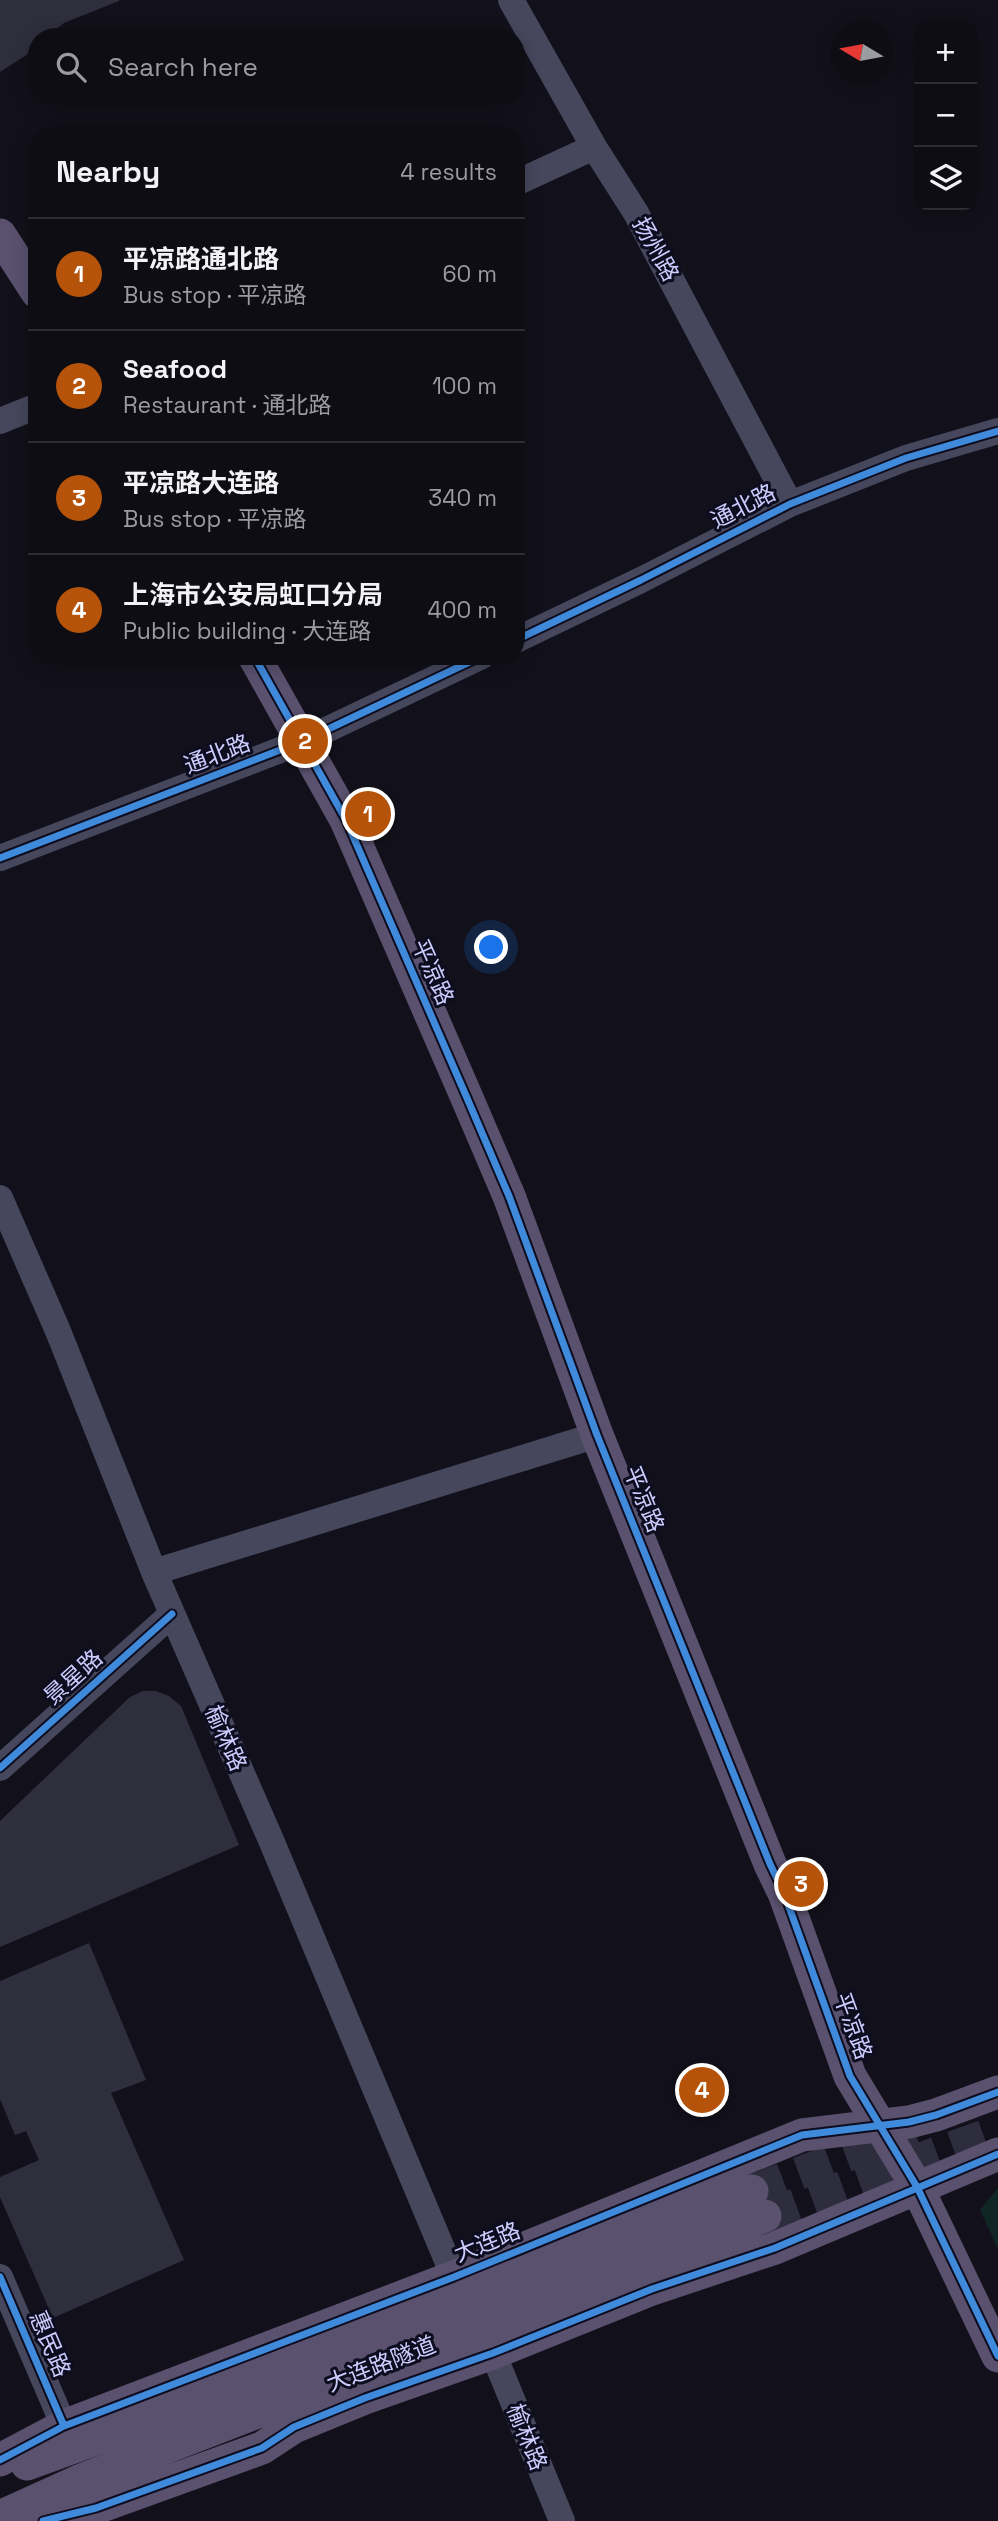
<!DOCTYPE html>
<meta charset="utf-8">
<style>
:root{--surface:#0e0d14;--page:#1c1b22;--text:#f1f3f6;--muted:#9b9ca0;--line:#2e2d34;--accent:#b45309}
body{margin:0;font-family:"Space Grotesk","Noto Sans SC",sans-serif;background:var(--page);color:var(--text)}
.controls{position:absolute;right:21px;top:21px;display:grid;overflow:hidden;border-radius:14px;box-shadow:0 4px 18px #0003}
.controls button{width:63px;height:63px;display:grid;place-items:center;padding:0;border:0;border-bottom:2px solid var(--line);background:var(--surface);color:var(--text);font:35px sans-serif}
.compass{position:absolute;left:830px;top:21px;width:63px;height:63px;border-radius:50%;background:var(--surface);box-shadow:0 4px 18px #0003;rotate:280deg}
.you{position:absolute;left:492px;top:948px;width:24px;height:24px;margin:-18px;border:5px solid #fff;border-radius:50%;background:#1a73e8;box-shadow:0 0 0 10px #1a73e833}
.badge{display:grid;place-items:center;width:46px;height:46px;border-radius:50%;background:var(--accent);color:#fff;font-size:23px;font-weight:700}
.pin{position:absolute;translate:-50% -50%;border:4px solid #fff;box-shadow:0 2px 7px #0006}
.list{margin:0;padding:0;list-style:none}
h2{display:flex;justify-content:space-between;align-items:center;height:91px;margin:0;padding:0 28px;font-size:30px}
h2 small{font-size:23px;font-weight:400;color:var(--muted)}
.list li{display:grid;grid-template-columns:46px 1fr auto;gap:21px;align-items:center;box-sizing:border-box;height:112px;padding:0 28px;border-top:2px solid var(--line)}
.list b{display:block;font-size:26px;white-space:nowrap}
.list p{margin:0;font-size:23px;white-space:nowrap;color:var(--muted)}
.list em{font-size:23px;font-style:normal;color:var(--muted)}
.icon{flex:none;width:38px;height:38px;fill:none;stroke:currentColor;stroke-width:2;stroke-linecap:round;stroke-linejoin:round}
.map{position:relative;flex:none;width:998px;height:2521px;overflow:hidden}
.search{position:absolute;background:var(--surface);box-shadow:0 4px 18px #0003;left:28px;top:28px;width:497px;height:77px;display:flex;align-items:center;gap:18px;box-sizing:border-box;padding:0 24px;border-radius:28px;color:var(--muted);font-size:26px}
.panel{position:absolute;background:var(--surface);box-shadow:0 4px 18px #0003;left:28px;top:126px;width:497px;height:539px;border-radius:28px}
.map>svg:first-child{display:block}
.green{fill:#102625}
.building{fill:#2f2e3d}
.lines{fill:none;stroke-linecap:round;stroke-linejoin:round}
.major-tunnel{stroke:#2e2d3d;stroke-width:33;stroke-dasharray:33 17;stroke-linecap:butt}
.minor{stroke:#46475c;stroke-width:26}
.major{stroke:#59516e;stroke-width:33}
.cycleway-casing{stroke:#0e0d1f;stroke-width:11}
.cycleway{stroke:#408adc;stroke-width:7}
.labels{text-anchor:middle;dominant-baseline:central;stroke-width:6;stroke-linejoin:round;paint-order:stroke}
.street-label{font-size:23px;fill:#ccccfe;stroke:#0e0d1f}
</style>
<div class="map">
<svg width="998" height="2521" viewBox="0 0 998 2521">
<rect width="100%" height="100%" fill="#12111b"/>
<path class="green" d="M998,2188V2249L980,2210Z"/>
<path class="building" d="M0,0H119V1L64,23L46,37H37L34,50L0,72Z
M143,1691H156L169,1696L181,1706L239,1845L0,1947V1821L130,1697Z
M89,1943L146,2080L111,2093L184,2260L53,2318L0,2197V2177L39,2160L26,2131L15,2135L0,2099V1981Z"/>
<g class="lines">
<path class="major-tunnel" d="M752,2191L914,2130
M765,2216L998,2131"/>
<path class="minor" d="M511,0L594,147L636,213L790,504
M516,183L594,147
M0,421L37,406
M516,640L641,580L790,504L906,458L998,431
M0,858L301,742L482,656
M0,1198L58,1331L154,1572L271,1840L454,2277
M154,1572L597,1435
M0,1768L172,1614
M0,2277L64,2426
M493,2353L562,2521"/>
<path class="major" d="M0,235L37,292
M254,656L346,820L467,1098L509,1196L597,1435L770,1864L784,1893L850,2076L917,2187L998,2356
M0,2460L64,2426L454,2277L802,2135L909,2122L936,2115L998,2092
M27,2464L269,2376L752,2191
M0,2517L79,2481L765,2216
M43,2521L96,2508L262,2448L294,2427L365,2398L493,2353L652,2289L775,2248L998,2154"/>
<defs>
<path id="cycleway" d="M516,640L641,580L790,504L906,458L998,431
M254,656L346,820L467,1098L509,1196L597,1435L770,1864L784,1893L850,2076L917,2187L998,2356
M0,858L301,742L482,656
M0,1768L172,1614
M0,2277L64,2426
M0,2460L64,2426L454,2277L802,2135L909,2122L936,2115L998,2092
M43,2521L96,2508L262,2448L294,2427L365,2398L493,2353L652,2289L775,2248L998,2154"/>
</defs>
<use href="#cycleway" class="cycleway-casing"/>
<use href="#cycleway" class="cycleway"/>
</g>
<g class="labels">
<g class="street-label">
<text transform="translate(656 249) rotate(61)">扬州路</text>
<text transform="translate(743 506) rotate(-27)">通北路</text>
<text transform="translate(217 754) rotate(-21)">通北路</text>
<text transform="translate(433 972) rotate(66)">平凉路</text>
<text transform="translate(644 1499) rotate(68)">平凉路</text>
<text transform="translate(73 1677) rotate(-42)">景星路</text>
<text transform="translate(226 1738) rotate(66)">榆林路</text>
<text transform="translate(853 2026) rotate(70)">平凉路</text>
<text transform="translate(487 2242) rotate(-22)">大连路</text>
<text transform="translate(50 2344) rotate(67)">惠民路</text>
<text transform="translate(381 2364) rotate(-21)">大连路隧道</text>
<text transform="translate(527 2437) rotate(68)">榆林路</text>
</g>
</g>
</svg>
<div class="controls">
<button>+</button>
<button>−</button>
<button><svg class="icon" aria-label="layers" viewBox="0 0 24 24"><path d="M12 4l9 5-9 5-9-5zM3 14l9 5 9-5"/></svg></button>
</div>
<svg class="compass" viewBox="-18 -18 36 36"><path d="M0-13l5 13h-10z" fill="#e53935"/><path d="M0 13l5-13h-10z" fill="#9b9ca0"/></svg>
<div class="you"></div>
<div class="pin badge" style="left:368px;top:814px">1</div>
<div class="pin badge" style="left:305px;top:741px">2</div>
<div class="pin badge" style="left:801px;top:1884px">3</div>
<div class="pin badge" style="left:702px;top:2090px">4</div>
<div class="search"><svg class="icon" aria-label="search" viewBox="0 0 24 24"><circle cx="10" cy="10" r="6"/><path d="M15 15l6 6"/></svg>Search here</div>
<section class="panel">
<h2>Nearby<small>4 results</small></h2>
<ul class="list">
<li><span class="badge">1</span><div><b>平凉路通北路</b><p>Bus stop · 平凉路</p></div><em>60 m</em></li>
<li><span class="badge">2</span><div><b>Seafood</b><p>Restaurant · 通北路</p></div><em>100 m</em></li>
<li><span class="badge">3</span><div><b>平凉路大连路</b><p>Bus stop · 平凉路</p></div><em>340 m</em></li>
<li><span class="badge">4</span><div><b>上海市公安局虹口分局</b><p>Public building · 大连路</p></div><em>400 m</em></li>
</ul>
</section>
</div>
